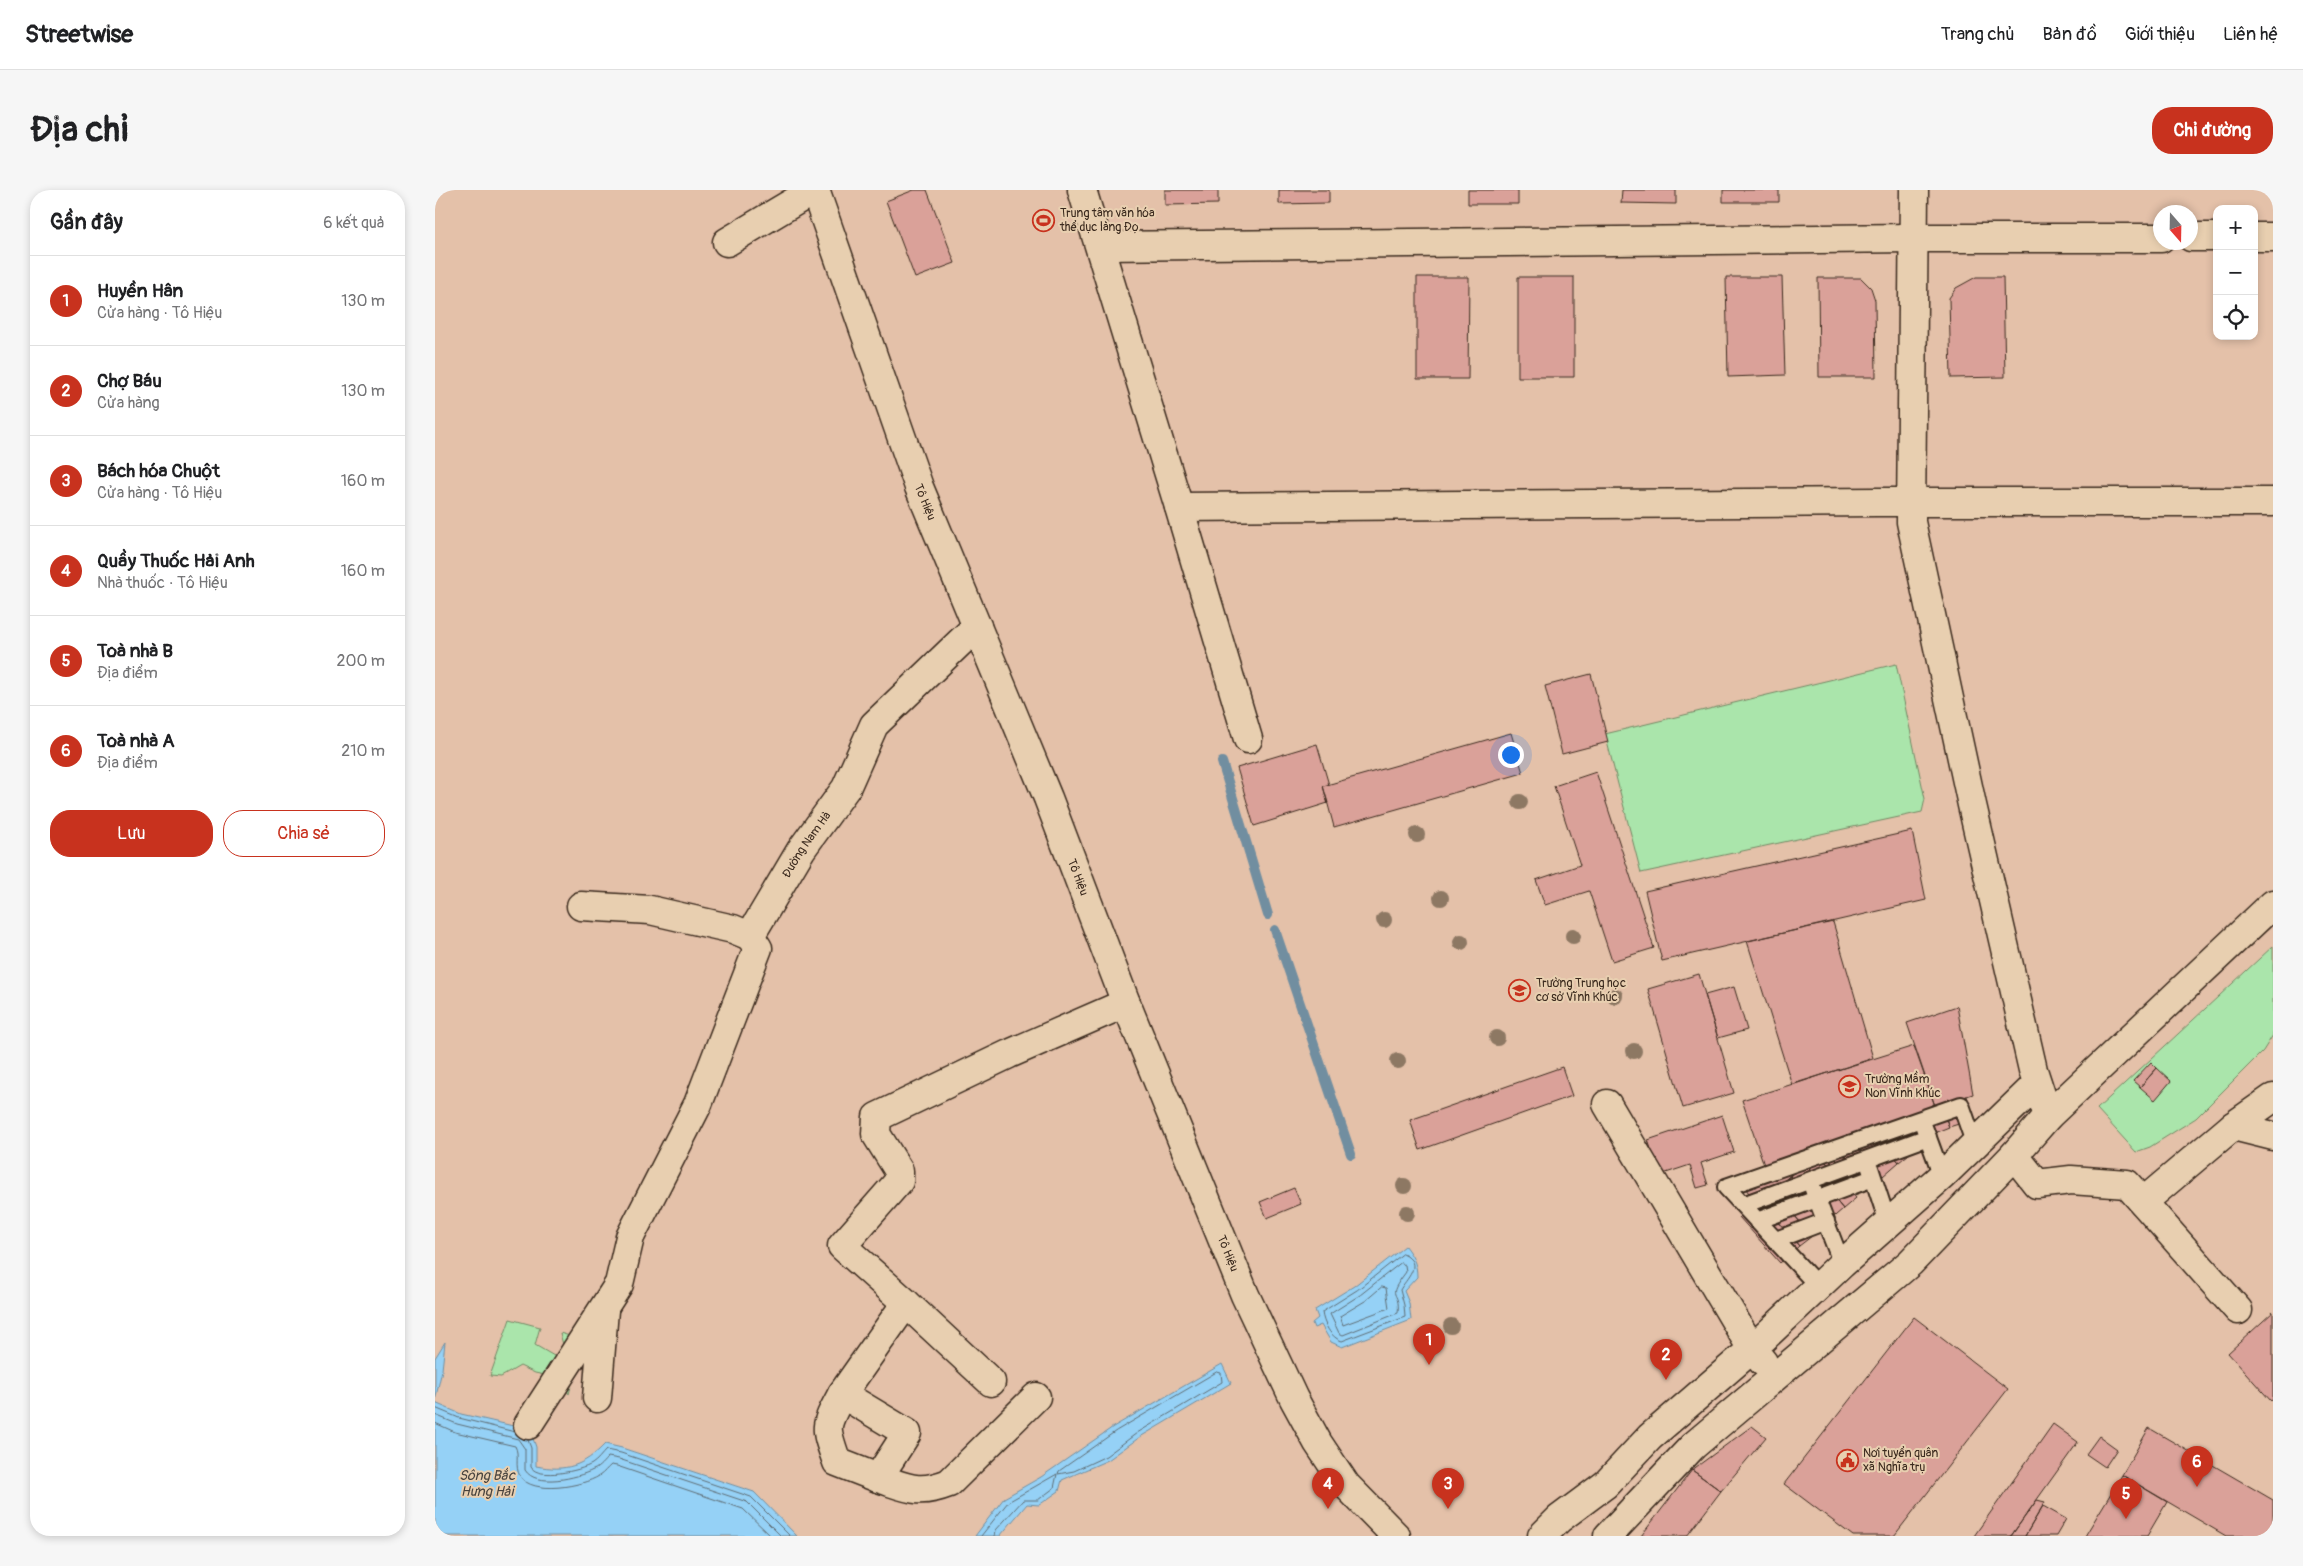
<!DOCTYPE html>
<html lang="vi">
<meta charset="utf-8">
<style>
:root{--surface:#fff;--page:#f6f6f6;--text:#202124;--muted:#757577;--line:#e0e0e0;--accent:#c8321e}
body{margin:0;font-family:Pangolin,sans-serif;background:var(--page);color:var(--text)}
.controls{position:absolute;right:15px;top:15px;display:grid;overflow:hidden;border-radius:10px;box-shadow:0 2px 8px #0003}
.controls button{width:45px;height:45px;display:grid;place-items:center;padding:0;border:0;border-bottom:1px solid var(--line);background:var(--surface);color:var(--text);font:25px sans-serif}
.compass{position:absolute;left:1718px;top:15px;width:45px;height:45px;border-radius:50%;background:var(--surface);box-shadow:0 2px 8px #0003;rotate:160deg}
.you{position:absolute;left:1075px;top:564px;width:18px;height:18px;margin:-12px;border:4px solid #fff;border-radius:50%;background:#1a73e8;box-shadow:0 0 0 8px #1a73e833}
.badge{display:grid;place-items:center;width:32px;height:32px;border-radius:50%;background:var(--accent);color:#fff;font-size:16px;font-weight:700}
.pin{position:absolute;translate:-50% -41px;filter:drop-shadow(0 1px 2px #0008)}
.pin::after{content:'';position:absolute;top:26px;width:18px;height:15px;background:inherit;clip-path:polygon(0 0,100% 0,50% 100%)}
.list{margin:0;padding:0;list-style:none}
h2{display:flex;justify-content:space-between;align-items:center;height:65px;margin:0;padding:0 20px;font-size:21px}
h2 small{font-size:16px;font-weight:400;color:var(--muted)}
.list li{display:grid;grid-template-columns:32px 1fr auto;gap:15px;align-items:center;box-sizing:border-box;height:90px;padding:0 20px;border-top:1px solid var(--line)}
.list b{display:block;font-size:19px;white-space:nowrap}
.list p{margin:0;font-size:16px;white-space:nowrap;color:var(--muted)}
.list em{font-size:16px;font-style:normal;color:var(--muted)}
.actions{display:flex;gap:10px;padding:15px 20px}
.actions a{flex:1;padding:11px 0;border:1px solid var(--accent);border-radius:20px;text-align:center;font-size:18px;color:var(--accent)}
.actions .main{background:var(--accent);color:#fff}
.icon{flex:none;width:28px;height:28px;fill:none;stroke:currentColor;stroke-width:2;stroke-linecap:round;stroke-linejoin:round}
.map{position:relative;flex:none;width:1838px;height:1346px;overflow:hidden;border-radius:20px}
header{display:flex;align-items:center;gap:30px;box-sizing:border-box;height:70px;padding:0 25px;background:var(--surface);border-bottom:1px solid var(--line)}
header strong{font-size:24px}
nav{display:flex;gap:28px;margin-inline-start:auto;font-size:18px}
.intro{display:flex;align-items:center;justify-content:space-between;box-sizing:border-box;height:120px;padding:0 30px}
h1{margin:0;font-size:35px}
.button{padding:12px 22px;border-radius:20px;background:var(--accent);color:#fff;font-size:18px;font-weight:700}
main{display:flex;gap:30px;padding:0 30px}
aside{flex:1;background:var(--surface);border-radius:20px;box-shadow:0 2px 8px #0003}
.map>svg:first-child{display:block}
.green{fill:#aae5ab;stroke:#728864;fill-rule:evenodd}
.water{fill:#95d1f6;stroke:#718ea0}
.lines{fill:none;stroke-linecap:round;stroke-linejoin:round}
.shore{stroke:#5f6d74;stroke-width:1}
.stream{stroke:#718ea0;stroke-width:10}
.building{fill:#daa199;stroke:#3b2a1e}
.service-casing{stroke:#3b2a1e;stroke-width:20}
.minor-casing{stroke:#3b2a1e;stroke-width:31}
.secondary-casing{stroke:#3b2a1e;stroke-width:31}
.service{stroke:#e8cfb0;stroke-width:16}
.minor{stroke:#e8cfb0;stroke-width:28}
.secondary{stroke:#e8cfb0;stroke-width:28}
.tree{fill:#8d7864}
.labels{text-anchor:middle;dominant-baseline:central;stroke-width:4;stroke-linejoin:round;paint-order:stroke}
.poi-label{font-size:12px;fill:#3b2a1e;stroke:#e8cfb0;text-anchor:start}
.street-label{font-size:12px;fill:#3b2a1e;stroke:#e8cfb0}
.water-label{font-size:14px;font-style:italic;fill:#48433e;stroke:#e8cfb0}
</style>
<header>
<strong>Streetwise</strong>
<nav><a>Trang chủ</a><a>Bản đồ</a><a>Giới thiệu</a><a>Liên hệ</a></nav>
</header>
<div class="intro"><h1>Địa chỉ</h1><a class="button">Chỉ đường</a></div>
<main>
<aside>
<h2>Gần đây<small>6 kết quả</small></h2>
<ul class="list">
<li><span class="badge">1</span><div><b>Huyền Hân</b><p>Cửa hàng · Tô Hiệu</p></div><em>130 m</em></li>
<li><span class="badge">2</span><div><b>Chợ Báu</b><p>Cửa hàng</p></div><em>130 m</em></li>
<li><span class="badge">3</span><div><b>Bách hóa Chuột</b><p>Cửa hàng · Tô Hiệu</p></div><em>160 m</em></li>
<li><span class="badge">4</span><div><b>Quầy Thuốc Hải Anh</b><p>Nhà thuốc · Tô Hiệu</p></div><em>160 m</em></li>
<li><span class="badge">5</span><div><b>Toà nhà B</b><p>Địa điểm</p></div><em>200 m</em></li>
<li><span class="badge">6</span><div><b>Toà nhà A</b><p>Địa điểm</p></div><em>210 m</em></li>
</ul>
<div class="actions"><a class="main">Lưu</a><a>Chia sẻ</a></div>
</aside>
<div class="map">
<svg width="1838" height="1346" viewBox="0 0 1838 1346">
<rect width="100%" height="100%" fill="#e4c1a9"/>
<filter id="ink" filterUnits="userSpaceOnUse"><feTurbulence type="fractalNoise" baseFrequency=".02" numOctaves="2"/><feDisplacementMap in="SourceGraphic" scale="10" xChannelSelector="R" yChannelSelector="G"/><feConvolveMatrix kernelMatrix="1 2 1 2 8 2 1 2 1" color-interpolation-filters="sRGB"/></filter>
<g filter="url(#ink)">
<path class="green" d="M1461,474L1490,609L1487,622L1206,683L1170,544Z
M1838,756V845L1828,861L1761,928L1715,957L1701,962L1662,919ZM1715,873L1736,891L1719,910Z
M75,1129L105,1137L100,1155L133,1174L125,1143L148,1150L134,1204L124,1188L100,1183L85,1176L66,1187L55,1186Z"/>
<path class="water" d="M970,1056C978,1067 982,1073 982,1087L969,1101L974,1113L976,1130L907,1157L896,1152L886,1135L879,1138L877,1133L883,1128L880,1120L919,1096Z
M10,1152L7,1180L0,1211V1168Z
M787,1174L796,1193L705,1247L673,1270L627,1290L624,1301L604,1315L592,1314L565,1346H540L569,1308L606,1287L678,1237Z
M0,1213L26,1224L87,1238L96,1243L101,1257V1276C131,1282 149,1276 170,1254L187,1258L319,1302L362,1346H0Z"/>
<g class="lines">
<path class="shore" d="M968,1064C990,1074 970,1090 965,1100L969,1115L970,1127L907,1151C896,1148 888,1133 887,1122L922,1100Z
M966,1073L970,1075L971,1082C949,1111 966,1098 963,1123L908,1145L904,1143L895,1124L925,1105Z
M947,1097L951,1098L954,1118L908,1135L905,1126L930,1111Z
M782,1182L786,1183L787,1192L702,1243L671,1266L639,1281L623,1284L624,1281L681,1241Z
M0,1218L24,1228L80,1242
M0,1225L22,1234L83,1249L90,1259V1280C101,1298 142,1288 158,1280C164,1278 169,1271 173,1267L184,1269L312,1312L346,1346
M0,1233L20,1242L80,1256C85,1265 79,1276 85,1286C97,1306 148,1296 164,1286C169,1283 172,1278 176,1275L182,1276L308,1319L336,1346
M93,1250L96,1258V1277C103,1290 145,1281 157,1274C162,1271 167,1264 171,1260L186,1263L316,1307L355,1346
M546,1346L573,1312L622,1284L619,1298L603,1310H588L561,1340L560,1346"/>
<path class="stream" d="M787,572L833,725
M840,740L916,964"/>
</g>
<path class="building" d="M479,0H492L520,73L480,88L451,11Z
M730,0H783V14L730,15Z
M844,0H894V13L844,14Z
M1033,0H1083V14H1033Z
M1187,0H1241V14L1186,13Z
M1288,0H1344V12H1288Z
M982,87H1034L1033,189H982Z
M1083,87H1139V187H1083Z
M1291,87H1347L1350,185L1293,187Z
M1541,87H1568L1570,187L1516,188L1514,108L1521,98Z
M1383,88H1426L1436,98L1440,110L1441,187H1384Z
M1156,484L1173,552L1127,564L1110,496Z
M1076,543L1088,583L899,637L888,596Z
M882,554L894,595L888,596L893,613L819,636L802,578Z
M1161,582L1219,758L1177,771L1154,701L1110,715L1101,690L1145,675L1119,596Z
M1477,641L1491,710L1227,771L1210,701Z
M1398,732L1438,868L1357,895L1312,751Z
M1264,784L1299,903L1248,918L1213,799Z
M1299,797L1312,840L1283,848L1270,805Z
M1522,816L1538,904L1500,916L1472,833Z
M1479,856L1500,916L1329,975L1307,910Z
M1716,872L1722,878L1705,897L1698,891Z
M1127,877L1137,906L985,960L975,930Z
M1722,878L1736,891L1720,910L1705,897Z
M1532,906L1540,929L1514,937L1506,915Z
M1506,915L1514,937L1499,943L1483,922Z
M1287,925L1299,962L1266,973L1273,995L1262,998L1255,975L1225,985L1213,950Z
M1465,936L1483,957L1464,972L1446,951Z
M1446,951L1464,972L1448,986L1430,965Z
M1446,951L1430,965L1421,955Z
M1421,955L1427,962L1416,971L1403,961Z
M1403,961L1412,966L1397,979L1386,967Z
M1386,967L1394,975L1381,986L1370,973Z
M1370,973L1408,1019L1393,1032L1355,986Z
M1394,975L1421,1008L1408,1019L1381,986Z
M1359,982L1338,1000L1347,1011L1335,1021L1324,1010L1321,1013L1311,999Z
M1355,986L1393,1032L1377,1046L1338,1000Z
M859,998L866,1014L832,1028L825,1012Z
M1324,1010L1364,1056L1345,1073L1304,1027Z
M1347,1011L1377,1046L1364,1056L1335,1021Z
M1838,1122V1209L1836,1211L1793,1163Z
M1479,1127L1573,1199L1459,1346H1418L1349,1294Z
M1618,1234L1643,1252L1576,1346H1539Z
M1317,1236L1331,1247L1286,1301L1257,1280Z
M1714,1238L1838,1310V1346H1791L1687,1285Z
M1664,1246L1682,1259L1670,1277L1651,1264Z
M1257,1280L1286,1301L1252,1346H1206Z
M1687,1285L1732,1312L1712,1346H1650Z
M1602,1310L1610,1312L1590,1346H1576Z
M1608,1316L1631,1329L1621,1346H1590Z"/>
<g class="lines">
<defs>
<path id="service" d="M1489,937L1507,986
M1435,978L1453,1033
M1378,999L1407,1074
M1308,1015L1493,947
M1322,1031L1438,988
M1341,1050L1391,1031
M1383,1096L1291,997L1526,915L1540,955"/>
<g id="minor">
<path d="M647,0L744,317L1443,312H1838"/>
<path d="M1479,0L1476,332L1537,615L1598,880L1613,926"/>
<path d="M1756,47H1782"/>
<path d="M1819,47H1838"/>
<path d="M292,52L379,0"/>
<path d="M665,56L1478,48H1726"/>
<path d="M744,317L813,549"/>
<path id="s1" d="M146,716L215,720L298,739L315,746L366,660L411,598L439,535L542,436"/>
<path d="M1172,914L1317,1159L1328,1172"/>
<path d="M1798,936L1838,946"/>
<path d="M1579,965L1602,994L1636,990L1692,994L1803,1120"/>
<path d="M1708,1012L1798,936L1838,908"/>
<path d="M471,1113L556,1192"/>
<path d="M407,1204C389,1238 389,1235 402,1272L443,1288"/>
<path d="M601,1207L514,1293C483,1305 474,1298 443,1288L472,1243L407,1204L471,1113L407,1056L464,991V981L441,944L442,927L574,864L691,813"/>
<path d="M162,1208L169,1120"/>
<path d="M93,1235L184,1094L195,1047L263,914L323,758L315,746"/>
<path d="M1107,1346L1124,1329L1171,1294L1215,1247L1317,1159L1407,1074L1507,986L1602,894"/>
<path d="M1173,1346L1258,1256L1475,1073L1579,965L1613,926L1838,714"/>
</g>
<g id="secondary">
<path id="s2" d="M380,0L484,297L613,608L691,813L810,1105L859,1209L883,1253L911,1295L961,1346"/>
</g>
</defs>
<use href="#service" class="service-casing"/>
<use href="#minor" class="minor-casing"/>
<use href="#secondary" class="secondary-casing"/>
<use href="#service" class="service"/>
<use href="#minor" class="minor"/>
<use href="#secondary" class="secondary"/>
</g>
<g class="tree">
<circle cx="1085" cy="612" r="8"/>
<circle cx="982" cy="645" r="8"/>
<circle cx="1006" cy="708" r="8"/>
<circle cx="949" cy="730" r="8"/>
<circle cx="1138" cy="746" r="8"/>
<circle cx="1026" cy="752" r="8"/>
<circle cx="1180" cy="806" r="8"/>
<circle cx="1062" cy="848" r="8"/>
<circle cx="1199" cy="861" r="8"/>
<circle cx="963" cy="871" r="8"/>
<circle cx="969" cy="996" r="8"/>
<circle cx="972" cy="1023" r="8"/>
<circle cx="1016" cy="1136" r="8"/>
</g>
</g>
<defs>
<symbol id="stadium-ring" viewBox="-11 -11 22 22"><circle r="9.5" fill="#e8cfb0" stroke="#c8321e" stroke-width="1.5"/><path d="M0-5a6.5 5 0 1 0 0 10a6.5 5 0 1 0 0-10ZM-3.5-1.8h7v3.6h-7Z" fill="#c8321e"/></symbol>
<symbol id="school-ring" viewBox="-11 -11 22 22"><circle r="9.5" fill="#e8cfb0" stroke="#c8321e" stroke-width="1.5"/><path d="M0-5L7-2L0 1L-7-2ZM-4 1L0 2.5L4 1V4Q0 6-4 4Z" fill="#c8321e"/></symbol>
<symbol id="civic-ring" viewBox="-11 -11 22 22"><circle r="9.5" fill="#e8cfb0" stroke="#c8321e" stroke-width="1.5"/><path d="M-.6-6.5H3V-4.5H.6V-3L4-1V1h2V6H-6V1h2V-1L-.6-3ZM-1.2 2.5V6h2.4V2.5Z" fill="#c8321e"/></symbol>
</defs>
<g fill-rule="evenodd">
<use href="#stadium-ring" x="596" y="18" width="25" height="25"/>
<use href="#school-ring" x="1072" y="788" width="25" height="25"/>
<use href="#school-ring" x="1402" y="884" width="25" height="25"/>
<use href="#civic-ring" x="1400" y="1258" width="25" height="25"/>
</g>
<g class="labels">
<g class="poi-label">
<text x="625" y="23">Trung tâm văn hóa<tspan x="625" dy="14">thể dục làng Đọ</tspan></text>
<text x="1101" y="793">Trường Trung học<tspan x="1101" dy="14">cơ sở Vĩnh Khúc</tspan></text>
<text x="1430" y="889">Trường Mầm<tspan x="1430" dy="14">Non Vĩnh Khúc</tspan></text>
<text x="1428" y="1263">Nơi tuyển quân<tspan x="1428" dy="14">xã Nghĩa trụ</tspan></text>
</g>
<g class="street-label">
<text stroke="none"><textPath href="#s2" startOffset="331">Tô Hiệu</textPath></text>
<text stroke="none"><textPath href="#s1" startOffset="280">Đường Nam Hà</textPath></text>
<text stroke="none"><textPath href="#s2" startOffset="736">Tô Hiệu</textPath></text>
<text stroke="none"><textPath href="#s2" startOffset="1141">Tô Hiệu</textPath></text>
</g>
<g class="water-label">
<text x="52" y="1285">Sông Bắc<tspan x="52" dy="16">Hưng Hải</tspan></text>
</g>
</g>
</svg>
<div class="controls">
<button>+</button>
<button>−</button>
<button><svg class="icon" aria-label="locate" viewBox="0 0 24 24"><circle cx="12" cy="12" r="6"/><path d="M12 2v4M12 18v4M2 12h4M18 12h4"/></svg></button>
</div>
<svg class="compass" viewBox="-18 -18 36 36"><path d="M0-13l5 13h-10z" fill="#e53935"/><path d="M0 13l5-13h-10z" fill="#757577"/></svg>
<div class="you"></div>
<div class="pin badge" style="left:994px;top:1175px">1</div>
<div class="pin badge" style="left:1231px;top:1190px">2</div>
<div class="pin badge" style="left:1013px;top:1319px">3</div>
<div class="pin badge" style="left:893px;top:1319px">4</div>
<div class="pin badge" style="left:1691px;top:1329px">5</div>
<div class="pin badge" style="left:1762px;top:1297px">6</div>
</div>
</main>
